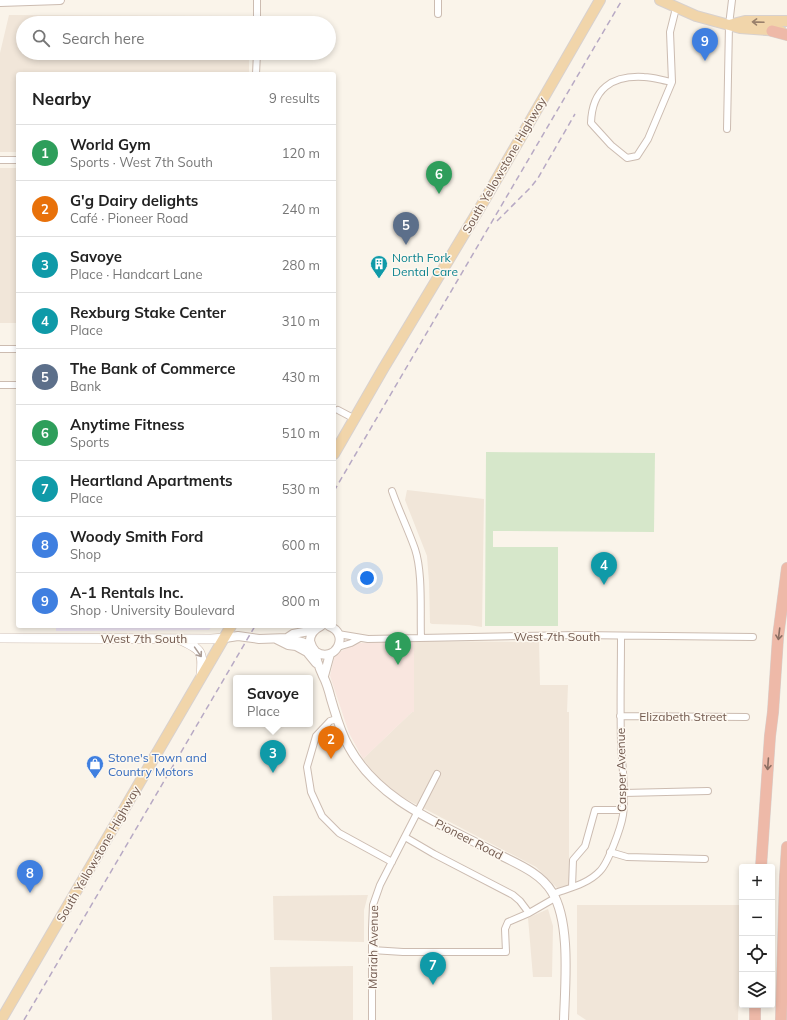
<!DOCTYPE html>
<meta charset="utf-8">
<style>
:root{--surface:#fff;--page:#f2f2f2;--text:#222;--muted:#767676;--line:#e0e0e0;--accent:#ea580c}
body{margin:0;font-family:Mulish,sans-serif;background:var(--page);color:var(--text)}
.controls{position:absolute;right:12px;bottom:12px;display:grid;overflow:hidden;border-radius:4px;box-shadow:0 2px 6px #0003}
.controls button{width:36px;height:36px;display:grid;place-items:center;padding:0;border:0;border-bottom:1px solid var(--line);background:var(--surface);color:var(--text);font:20px sans-serif}
.you{position:absolute;left:367px;top:578px;width:14px;height:14px;margin:-10px;border:3px solid #fff;border-radius:50%;background:#1a73e8;box-shadow:0 0 0 6px #1a73e833}
.badge{display:grid;place-items:center;width:26px;height:26px;border-radius:50%;background:var(--accent);color:#fff;font-size:13px;font-weight:700}
.pin{position:absolute;translate:-50% -33px;filter:drop-shadow(0 1px 2px #0008)}
.pin::after{content:'';position:absolute;top:21px;width:14px;height:12px;background:inherit;clip-path:polygon(0 0,100% 0,50% 100%)}
.popup{position:absolute;left:233px;top:675px;width:80px;height:52px;box-sizing:border-box;display:grid;place-content:center;border-radius:4px;background:var(--surface);filter:drop-shadow(0 1px 3px #0005);font-size:13px;white-space:nowrap;color:var(--muted)}
.popup b{font-size:15px;color:var(--text)}
.popup::after{content:'';position:absolute;left:50%;top:100%;margin-left:-8px;border:8px solid transparent;border-top-color:var(--surface)}
.list{margin:0;padding:0;list-style:none}
h2{display:flex;justify-content:space-between;align-items:center;height:52px;margin:0;padding:0 16px;font-size:17px}
h2 small{font-size:13px;font-weight:400;color:var(--muted)}
.list li{display:grid;grid-template-columns:26px 1fr auto;gap:12px;align-items:center;box-sizing:border-box;height:56px;padding:0 16px;border-top:1px solid var(--line)}
.list b{display:block;font-size:15px;white-space:nowrap}
.list p{margin:0;font-size:13px;white-space:nowrap;color:var(--muted)}
.list em{font-size:13px;font-style:normal;color:var(--muted)}
.icon{flex:none;width:22px;height:22px;fill:none;stroke:currentColor;stroke-width:2;stroke-linecap:round;stroke-linejoin:round}
.map{position:relative;flex:none;width:787px;height:1020px;overflow:hidden}
.search{position:absolute;background:var(--surface);box-shadow:0 2px 6px #0003;left:16px;top:16px;width:320px;height:44px;display:flex;align-items:center;gap:10px;box-sizing:border-box;padding:0 14px;border-radius:22px;color:var(--muted);font-size:15px}
.panel{position:absolute;background:var(--surface);box-shadow:0 2px 6px #0003;left:16px;top:72px;width:320px;height:556px;border-radius:4px}
.map>svg:first-child{display:block}
.residential{fill:#f1e6d9}
.commercial{fill:#f9e6df}
.education{fill:#f1e7f7}
.pitch{fill:#d6e7ca}
.lines{fill:none;stroke-linecap:round;stroke-linejoin:round}
.minor-casing{stroke:#ccbcb1;stroke-width:8}
.tertiary-casing{stroke:#ccbcb1;stroke-width:10}
.secondary-casing{stroke:#cebcaf;stroke-width:10}
.primary-casing{stroke:#d8d1ce;stroke-width:12}
.motorway-casing{stroke:#d8d1ce;stroke-width:12}
.minor{stroke:#fff;stroke-width:6}
.tertiary{stroke:#fff;stroke-width:8}
.secondary{stroke:#fff;stroke-width:9}
.primary{stroke:#f1d5aa;stroke-width:10}
.motorway{stroke:#eeb9a8;stroke-width:11}
.rail{stroke:#b7a9c4;stroke-width:1.5;stroke-dasharray:6 4;stroke-linecap:butt}
.oneway{stroke:#99806b}
.oneway2{stroke:#8c6e62}
.oneway3{stroke:#ab9d96}
.labels{text-anchor:middle;dominant-baseline:central;stroke-width:3;stroke-linejoin:round;paint-order:stroke}
.street-label{font-size:12px;fill:#735b50;stroke:#fdf8f0}
.culture-label{font-size:12px;fill:#0d838f;stroke:#fdf8f0;text-anchor:start}
.shop-label{font-size:12px;fill:#366cbe;stroke:#fdf8f0;text-anchor:start}
</style>
<div class="map">
<svg width="787" height="1020" viewBox="0 0 787 1020">
<rect width="100%" height="100%" fill="#faf4ea"/>
<path class="residential" d="M9,15L249,16V23H23V53H249V74H18V152H0V53Z
M0,168H18V323H0Z
M407,490L484,499L482,627L469,625L432,624L430,623L429,582L427,556L405,500Z
M414,641L539,642L540,685H568L567,712H569V887L557,888L536,867L402,797L379,779L363,759L412,712H414Z
M368,895L364,910V942L274,940L273,896Z
M577,905H742L738,1020H586L577,1014Z
M548,909L553,926L552,977H533L528,918Z
M353,966V1020H272L270,967Z"/>
<path class="commercial" d="M414,641V712H412L363,759L349,733L330,676L335,654L358,643Z"/>
<path class="education" d="M56,626H212L209,630L66,631H56Z"/>
<path class="pitch" d="M486,452L655,453L654,532L493,531V547H558V626H485Z"/>
<g class="lines">
<defs>
<path id="minor" d="M438,14V0
M257,23V0
M256,74L257,53
M672,82C663,81 654,77 644,77C612,75 592,89 591,123L611,145L627,158L637,156L648,139L672,82L670,32L676,8
M727,129L729,25L732,0
M0,160H18
M0,349H18
M0,385H18
M338,410L355,419
M392,491C399,511 408,529 415,549C423,573 420,612 421,638
M338,634L368,639L577,635L753,637
M338,647L351,643L360,638
M620,716L746,717
M337,719L330,721L316,736L307,767L311,792L322,816L339,833L392,862
M624,793L708,791
M405,837L434,854L513,895L520,901L529,913L555,898
M610,852L627,857L705,859
M572,887L573,860L585,846L595,810H623
M553,894C569,888 588,884 600,871C608,863 621,828 623,815C626,794 622,765 621,742C620,707 621,671 621,636
M372,950L403,952H506L505,929L508,922L529,913
M372,1020V929L373,905L380,885L437,774"/>
<path id="tertiary" d="M0,2L60,0
M321,626C315,629 310,634 310,641C311,645 313,649 316,652C335,664 351,634 329,626
M225,638L238,636L259,639L287,638L302,642L311,646
M287,638L293,634L315,630
M276,639L288,645L296,646L307,652L316,663
M315,651C317,664 318,664 323,676C327,683 329,691 331,699C336,715 340,732 349,747C380,803 442,824 496,853C515,863 540,872 552,892C571,922 565,985 564,1020
M324,676L330,654"/>
<path id="secondary" d="M0,638L211,639L225,638
M178,639C203,650 203,651 201,677"/>
<path id="primary" d="M660,0L696,16L740,28L781,31
M729,25L745,21H787
M334,454L383,369L484,201L600,0
M1,1020L231,626"/>
<path id="motorway" d="M772,31L787,35
M761,867L770,736L773,712L778,637L787,568
M755,1020V1005
M781,1020L785,877L787,847"/>
</defs>
<use href="#minor" class="minor-casing"/>
<use href="#tertiary" class="tertiary-casing"/>
<use href="#secondary" class="secondary-casing"/>
<use href="#primary" class="primary-casing"/>
<use href="#motorway" class="motorway-casing"/>
<use href="#minor" class="minor"/>
<use href="#tertiary" class="tertiary"/>
<use href="#secondary" class="secondary"/>
<use href="#primary" class="primary"/>
<use href="#motorway" class="motorway"/>
<path class="rail" d="M497,221L531,187L538,178L575,114
M334,491L622,0
M24,1020L255,626"/>
</g>
<defs><path id="oneway-shaft" d="M-6 0H5M1.5-3L5.5 0L1.5 3" fill="none" stroke-width="1.6" stroke-linecap="round" stroke-linejoin="round"/></defs>
<use class="oneway" href="#oneway-shaft" transform="translate(758 22) rotate(-178)"/>
<g class="oneway2">
<use href="#oneway-shaft" transform="translate(779 634) rotate(97)"/>
<use href="#oneway-shaft" transform="translate(768 764) rotate(94)"/>
</g>
<use class="oneway3" href="#oneway-shaft" transform="translate(198 652) rotate(55)"/>
<defs>
<symbol id="building-pin" viewBox="-11 -11 22 30"><path d="M0 17L-7.5 6A9.5 9.5 0 1 1 7.5 6Z" fill="#0f9aa8" stroke="#fdf8f0"/><path d="M-4-6H4V6H1V3H-1V6H-4ZM-2.5-4.3h1.7v1.8h-1.7ZM.8-4.3h1.7v1.8H.8ZM-2.5-1h1.7V.8h-1.7ZM.8-1h1.7V.8H.8Z" fill="#fff"/></symbol>
<symbol id="shop-pin" viewBox="-11 -11 22 30"><path d="M0 17L-7.5 6A9.5 9.5 0 1 1 7.5 6Z" fill="#3f7fe0" stroke="#fdf8f0"/><path d="M-5-2.5h2.3a2.7 3.5 0 0 1 5.4 0H5L5.5 6h-11ZM-1.5-2.5h3a1.5 2.3 0 0 0-3 0Z" fill="#fff"/></symbol>
</defs>
<g fill-rule="evenodd">
<use href="#building-pin" x="369" y="254" width="20" height="27"/>
<use href="#shop-pin" x="85" y="754" width="20" height="27"/>
</g>
<g class="labels">
<g class="street-label">
<text transform="translate(504 165) rotate(-60)">South Yellowstone Highway</text>
<text x="557" y="636">West 7th South</text>
<text x="144" y="638">West 7th South</text>
<text x="683" y="716">Elizabeth Street</text>
<text transform="translate(621 770) rotate(-91)">Casper Avenue</text>
<text transform="translate(469 839) rotate(27)">Pioneer Road</text>
<text transform="translate(98 854) rotate(-60)">South Yellowstone Highway</text>
<text transform="translate(373 947) rotate(-89)">Mariah Avenue</text>
</g>
<g class="culture-label">
<text x="392" y="257">North Fork<tspan x="392" dy="14">Dental Care</tspan></text>
</g>
<g class="shop-label">
<text x="108" y="757">Stone's Town and<tspan x="108" dy="14">Country Motors</tspan></text>
</g>
</g>
</svg>
<div class="controls">
<button>+</button>
<button>−</button>
<button><svg class="icon" aria-label="locate" viewBox="0 0 24 24"><circle cx="12" cy="12" r="6"/><path d="M12 2v4M12 18v4M2 12h4M18 12h4"/></svg></button>
<button><svg class="icon" aria-label="layers" viewBox="0 0 24 24"><path d="M12 4l9 5-9 5-9-5zM3 14l9 5 9-5"/></svg></button>
</div>
<div class="you"></div>
<div class="pin badge" style="left:398px;top:665px;background:#2e9e5b">1</div>
<div class="pin badge" style="left:331px;top:759px;background:#e8710a">2</div>
<div class="pin badge" style="left:273px;top:773px;background:#0f9aa8">3</div>
<div class="popup"><b>Savoye</b>Place</div>
<div class="pin badge" style="left:604px;top:585px;background:#0f9aa8">4</div>
<div class="pin badge" style="left:406px;top:245px;background:#5c6f8a">5</div>
<div class="pin badge" style="left:439px;top:194px;background:#2e9e5b">6</div>
<div class="pin badge" style="left:433px;top:985px;background:#0f9aa8">7</div>
<div class="pin badge" style="left:30px;top:893px;background:#3f7fe0">8</div>
<div class="pin badge" style="left:705px;top:61px;background:#3f7fe0">9</div>
<div class="search"><svg class="icon" aria-label="search" viewBox="0 0 24 24"><circle cx="10" cy="10" r="6"/><path d="M15 15l6 6"/></svg>Search here</div>
<section class="panel">
<h2>Nearby<small>9 results</small></h2>
<ul class="list">
<li><span class="badge" style="background:#2e9e5b">1</span><div><b>World Gym</b><p>Sports · West 7th South</p></div><em>120 m</em></li>
<li><span class="badge" style="background:#e8710a">2</span><div><b>G'g Dairy delights</b><p>Café · Pioneer Road</p></div><em>240 m</em></li>
<li><span class="badge" style="background:#0f9aa8">3</span><div><b>Savoye</b><p>Place · Handcart Lane</p></div><em>280 m</em></li>
<li><span class="badge" style="background:#0f9aa8">4</span><div><b>Rexburg Stake Center</b><p>Place</p></div><em>310 m</em></li>
<li><span class="badge" style="background:#5c6f8a">5</span><div><b>The Bank of Commerce</b><p>Bank</p></div><em>430 m</em></li>
<li><span class="badge" style="background:#2e9e5b">6</span><div><b>Anytime Fitness</b><p>Sports</p></div><em>510 m</em></li>
<li><span class="badge" style="background:#0f9aa8">7</span><div><b>Heartland Apartments</b><p>Place</p></div><em>530 m</em></li>
<li><span class="badge" style="background:#3f7fe0">8</span><div><b>Woody Smith Ford</b><p>Shop</p></div><em>600 m</em></li>
<li><span class="badge" style="background:#3f7fe0">9</span><div><b>A-1 Rentals Inc.</b><p>Shop · University Boulevard</p></div><em>800 m</em></li>
</ul>
</section>
</div>
